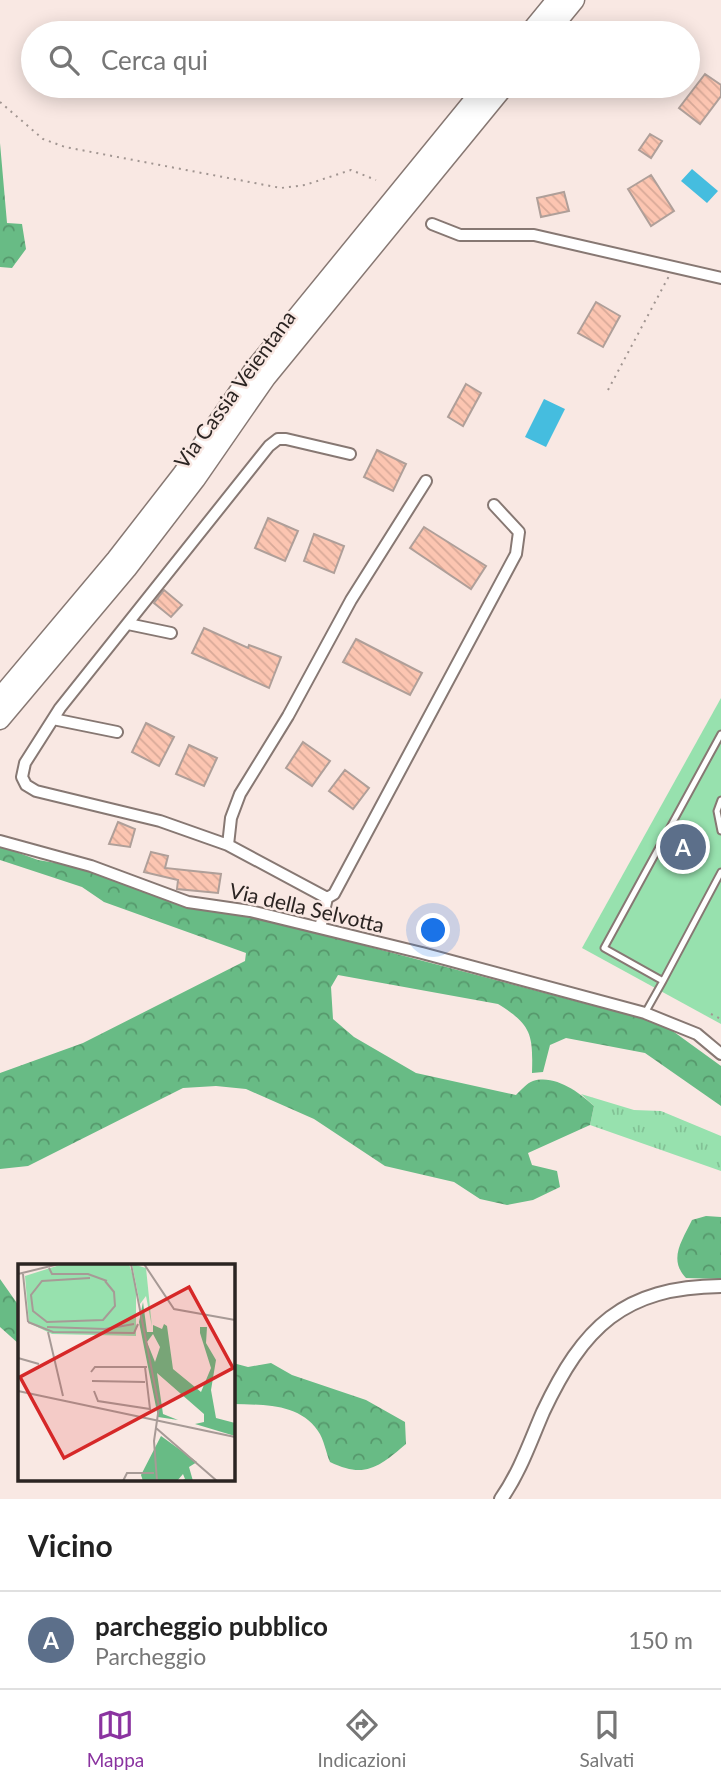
<!DOCTYPE html>
<html lang="it">
<style>
:root{--surface:#fff;--page:#f6f6f6;--text:#222;--muted:#767676;--line:#e0e0e0;--accent:#8a33a0}
body{margin:0;font-family:Lato,sans-serif;background:var(--page);color:var(--text)}
.you{position:absolute;left:434px;top:931px;width:24px;height:24px;margin:-18px;border:5px solid #fff;border-radius:50%;background:#1a73e8;box-shadow:0 0 0 10px #1a73e833}
.badge{display:grid;place-items:center;width:46px;height:46px;border-radius:50%;background:var(--accent);color:#fff;font-size:23px;font-weight:700}
.pin{position:absolute;translate:-50% -50%;border:4px solid #fff;box-shadow:0 2px 7px #0006}
.list{margin:0;padding:0;list-style:none}
h2{display:flex;justify-content:space-between;align-items:center;height:91px;margin:0;padding:0 28px;font-size:30px}
h2 small{font-size:23px;font-weight:400;color:var(--muted)}
.list li{display:grid;grid-template-columns:46px 1fr auto;gap:21px;align-items:center;box-sizing:border-box;height:98px;padding:0 28px;border-top:2px solid var(--line)}
.list b{display:block;font-size:26px;white-space:nowrap}
.list p{margin:0;font-size:23px;white-space:nowrap;color:var(--muted)}
.list em{font-size:23px;font-style:normal;color:var(--muted)}
.icon{flex:none;width:38px;height:38px;fill:none;stroke:currentColor;stroke-width:2;stroke-linecap:round;stroke-linejoin:round}
.map{position:relative;flex:none;width:721px;height:1499px;overflow:hidden}
.search{position:absolute;background:var(--surface);box-shadow:0 4px 18px #0003;left:21px;right:21px;top:21px;height:77px;display:flex;align-items:center;gap:18px;box-sizing:border-box;padding:0 24px;border-radius:38px;color:var(--muted);font-size:26px}
.sheet{height:189px;background:var(--surface)}
nav{display:flex;justify-content:space-around;align-items:center;box-sizing:border-box;height:98px;border-top:2px solid var(--line);background:var(--surface);font-size:19px;color:var(--muted)}
nav a{display:grid;justify-items:center;gap:4px}
nav .on{color:var(--accent)}
.map>svg:first-child{display:block}
.grass{fill:url(#grass-tufts)}
.forest{fill:url(#forest-crowns)}
.pitch{fill:#97e1ae}
.water{fill:#45bddf}
.building{fill:url(#building-back-hatch);stroke:#af9f99;stroke-width:2}
.lines{fill:none;stroke-linecap:round;stroke-linejoin:round}
.service-casing{stroke:#877873;stroke-width:9}
.minor-casing{stroke:#877873;stroke-width:14}
.tertiary-casing{stroke:#877873;stroke-width:16}
.trunk-casing{stroke:#877873;stroke-width:21}
.path{stroke:#a19591;stroke-width:2;stroke-dasharray:2 5;stroke-linecap:butt}
.service{stroke:#fff;stroke-width:5}
.minor{stroke:#fff;stroke-width:10}
.tertiary{stroke:#fff;stroke-width:12}
.trunk{stroke:#fff;stroke-width:18}
.labels{text-anchor:middle;dominant-baseline:central;stroke-width:5;stroke-linejoin:round;paint-order:stroke}
.street-label{font-size:21px;fill:#2b2422;stroke:#f9e8e3}
.inset-road{fill:none;stroke:#a79a96;stroke-width:2}
.view{fill:#d62828;fill-opacity:0.15;stroke:#d62828;stroke-width:3.5}
.inset-edge{fill:none;stroke:#2b2422;stroke-width:3.5}
</style>
<div class="map">
<svg width="721" height="1499" viewBox="0 0 721 1499">
<defs>
<pattern id="grass-tufts" width="24" height="20" patternUnits="userSpaceOnUse" patternTransform="scale(1.75)"><rect width="24" height="20" fill="#97e1ae"/><path d="M3 7l-1-3M5 7V3M7 7l1-3M15 17l-1-3M17 17v-4M19 17l1-3" fill="none" stroke="#82c195"/></pattern>
<pattern id="forest-crowns" width="20" height="18" patternUnits="userSpaceOnUse" patternTransform="scale(1.75)"><rect width="20" height="18" fill="#68bb85"/><path d="M2 6a3 3 0 1 1 6 0M12 15a3 3 0 1 1 6 0" fill="none" stroke="#56986c"/></pattern>
<pattern id="building-back-hatch" width="6" height="6" patternUnits="userSpaceOnUse" patternTransform="scale(1.75)"><rect width="6" height="6" fill="#fcc5b1"/><path d="M-1 5l2 2M0 0l6 6M5-1l2 2" fill="none" stroke="#d8a998"/></pattern>
</defs>
<rect width="100%" height="100%" fill="#f9e8e3"/>
<path class="grass" d="M581,1094L634,1110L661,1111L721,1136V1171L590,1125L594,1106Z"/>
<path class="forest" d="M0,143L7,223L22,224L26,249L12,268L0,267Z
M0,846L38,860L86,868L165,900L275,922L663,1024L721,1066V1106L645,1053L566,1038L550,1045L543,1072L532,1073C533,1035 532,1025 498,1004L338,975L331,987L333,1019L354,1037L416,1073L516,1095C521,1090 527,1083 533,1081C555,1074 580,1093 594,1106L590,1125L528,1153L532,1165L557,1171L560,1187L533,1200L507,1205L480,1199L454,1182L385,1166L314,1119L246,1089L216,1086L183,1088L28,1166L0,1169V1073L83,1043L245,961L246,953L104,902L82,887L0,860Z
M706,1216L721,1217V1279L686,1278C668,1259 682,1241 692,1220Z
M0,1279L19,1306V1344L0,1327Z
M233,1363L248,1367L271,1363L292,1375L366,1400L405,1422L406,1444C379,1467 365,1479 330,1462C326,1453 324,1439 318,1431C299,1403 263,1405 233,1404Z"/>
<path class="pitch" d="M721,698V1024L582,948Z"/>
<path class="water" d="M692,169L718,191L707,203L681,181Z
M544,399L565,409L546,447L525,437Z"/>
<path class="building" d="M705,74L721,85V96L700,124L679,108Z
M650,134L662,141L651,158L639,150Z
M651,175L674,211L651,226L628,189Z
M564,192L569,211L541,217L537,198Z
M596,302L620,316L603,347L578,333Z
M466,384L481,393L463,426L448,417Z
M377,450L406,464L393,491L364,477Z
M268,518L298,531L285,561L255,548Z
M424,527L486,566L471,589L410,548Z
M314,534L344,546L334,573L304,561Z
M164,590L182,605L171,617L154,603Z
M204,628L248,648L249,645L281,657L269,688L192,653Z
M356,639L422,673L410,695L343,662Z
M146,723L174,737L159,766L132,752Z
M303,742L330,761L312,786L286,768Z
M189,745L217,758L204,786L176,774Z
M345,770L369,788L353,809L329,791Z
M118,822L135,829L130,847L109,844Z
M151,852L168,856L165,868L221,874L218,893L177,889L178,880L144,872Z"/>
<g class="lines">
<defs>
<path id="service" d="M721,800L717,811L721,831
M663,981L721,872
M645,1013L663,981L604,948L721,734"/>
<path id="minor" d="M432,224L460,235H534L721,278
M128,624L171,633
M53,719L117,732
M0,841L91,866L188,902L250,911L422,953L645,1013L697,1034L721,1054
M228,845L231,818L240,794L288,716L351,600L426,481
M327,898L228,845L160,821L36,791L26,785L22,777L25,763L60,708L269,446L278,439H286L350,454
M320,928L327,898L334,894L516,554L519,532L494,505"/>
<path id="tertiary" d="M501,1499C520,1472 530,1442 543,1412C583,1327 623,1287 721,1286"/>
<path id="trunk" d="M529,33L556,0
M548,33L575,0
M0,697L116,559L182,474L254,369L485,86
M0,720L127,569L196,479L266,378L505,86"/>
</defs>
<use href="#service" class="service-casing"/>
<use href="#minor" class="minor-casing"/>
<use href="#tertiary" class="tertiary-casing"/>
<use href="#trunk" class="trunk-casing"/>
<path class="path" d="M0,102L43,139L65,147L281,188L305,185L351,170L376,180
M608,390L669,276
M711,1014L721,1019"/>
<use href="#service" class="service"/>
<use href="#minor" class="minor"/>
<use href="#tertiary" class="tertiary"/>
<use href="#trunk" class="trunk"/>
</g>
<g class="labels">
<g class="street-label">
<text transform="translate(234 389) rotate(-54)">Via Cassia Veientana</text>
<text transform="translate(307 907) rotate(13)">Via della Selvotta</text>
</g>
</g>
<g transform="translate(18 1264)">
<rect width="217" height="217" fill="#f9e8e3"/>
<path d="M114,0L128,4L134,63L128,32L122,40Z" fill="#97e1ae"/>
<path d="M125,38L129,68H135V61L144,65L146,60L149,62L155,105L183,128L193,104L182,69V63H189L188,79L198,96L193,126L198,154L217,159V172L177,160L186,158V150L139,109L145,150L160,156L140,153L121,58ZM135,70L142,83L137,98L129,78ZM143,172L179,198L171,203L175,217H163L167,215L165,210L159,217H125L123,211Z" fill="#68bb85" fill-rule="evenodd"/>
<path d="M45,0H111L118,21V72L34,70L11,59L7,12Z" fill="#97e1ae"/>
<path class="inset-road" d="M113,0L141,143L136,177L139,217M126,0L156,45L217,56M31,4L34,10H70L89,17M0,10L41,0M5,10L10,58M72,14L24,17L13,31L15,47L29,58L85,56L97,42L96,28L87,17M10,58L35,68L116,69L120,60M29,63L87,65L116,60M30,68L45,132M0,94L21,100M73,108L77,103H129M74,117L127,118M0,127L217,173M76,127L80,137L132,145L127,103M138,164L199,217M105,217L109,209H136"/>
<path class="view" d="M171,23L215,104L46,194L2,113Z"/>
<rect width="217" height="217" class="inset-edge"/>
</g>
</svg>
<div class="you"></div>
<div class="pin badge" style="left:683px;top:847px;background:#5c6f8a">A</div>
<div class="search"><svg class="icon" aria-label="search" viewBox="0 0 24 24"><circle cx="10" cy="10" r="6"/><path d="M15 15l6 6"/></svg>Cerca qui</div>
</div>
<section class="sheet">
<h2>Vicino<small></small></h2>
<ul class="list">
<li><span class="badge" style="background:#5c6f8a">A</span><div><b>parcheggio pubblico</b><p>Parcheggio</p></div><em>150 m</em></li>
</ul>
</section>
<nav>
<a class="on"><svg class="icon" aria-label="map" viewBox="0 0 24 24"><path d="M3 6l6-2 6 2 6-2v14l-6 2-6-2-6 2zM9 4v14M15 6v14"/></svg>Mappa</a>
<a><svg class="icon" aria-label="directions" viewBox="0 0 24 24"><path d="M12 3l9 9-9 9-9-9zM9 14v-3h6M13 9l2 2-2 2"/></svg>Indicazioni</a>
<a><svg class="icon" aria-label="saved" viewBox="0 0 24 24"><path d="M7 4h10v16l-5-4-5 4z"/></svg>Salvati</a>
</nav>
